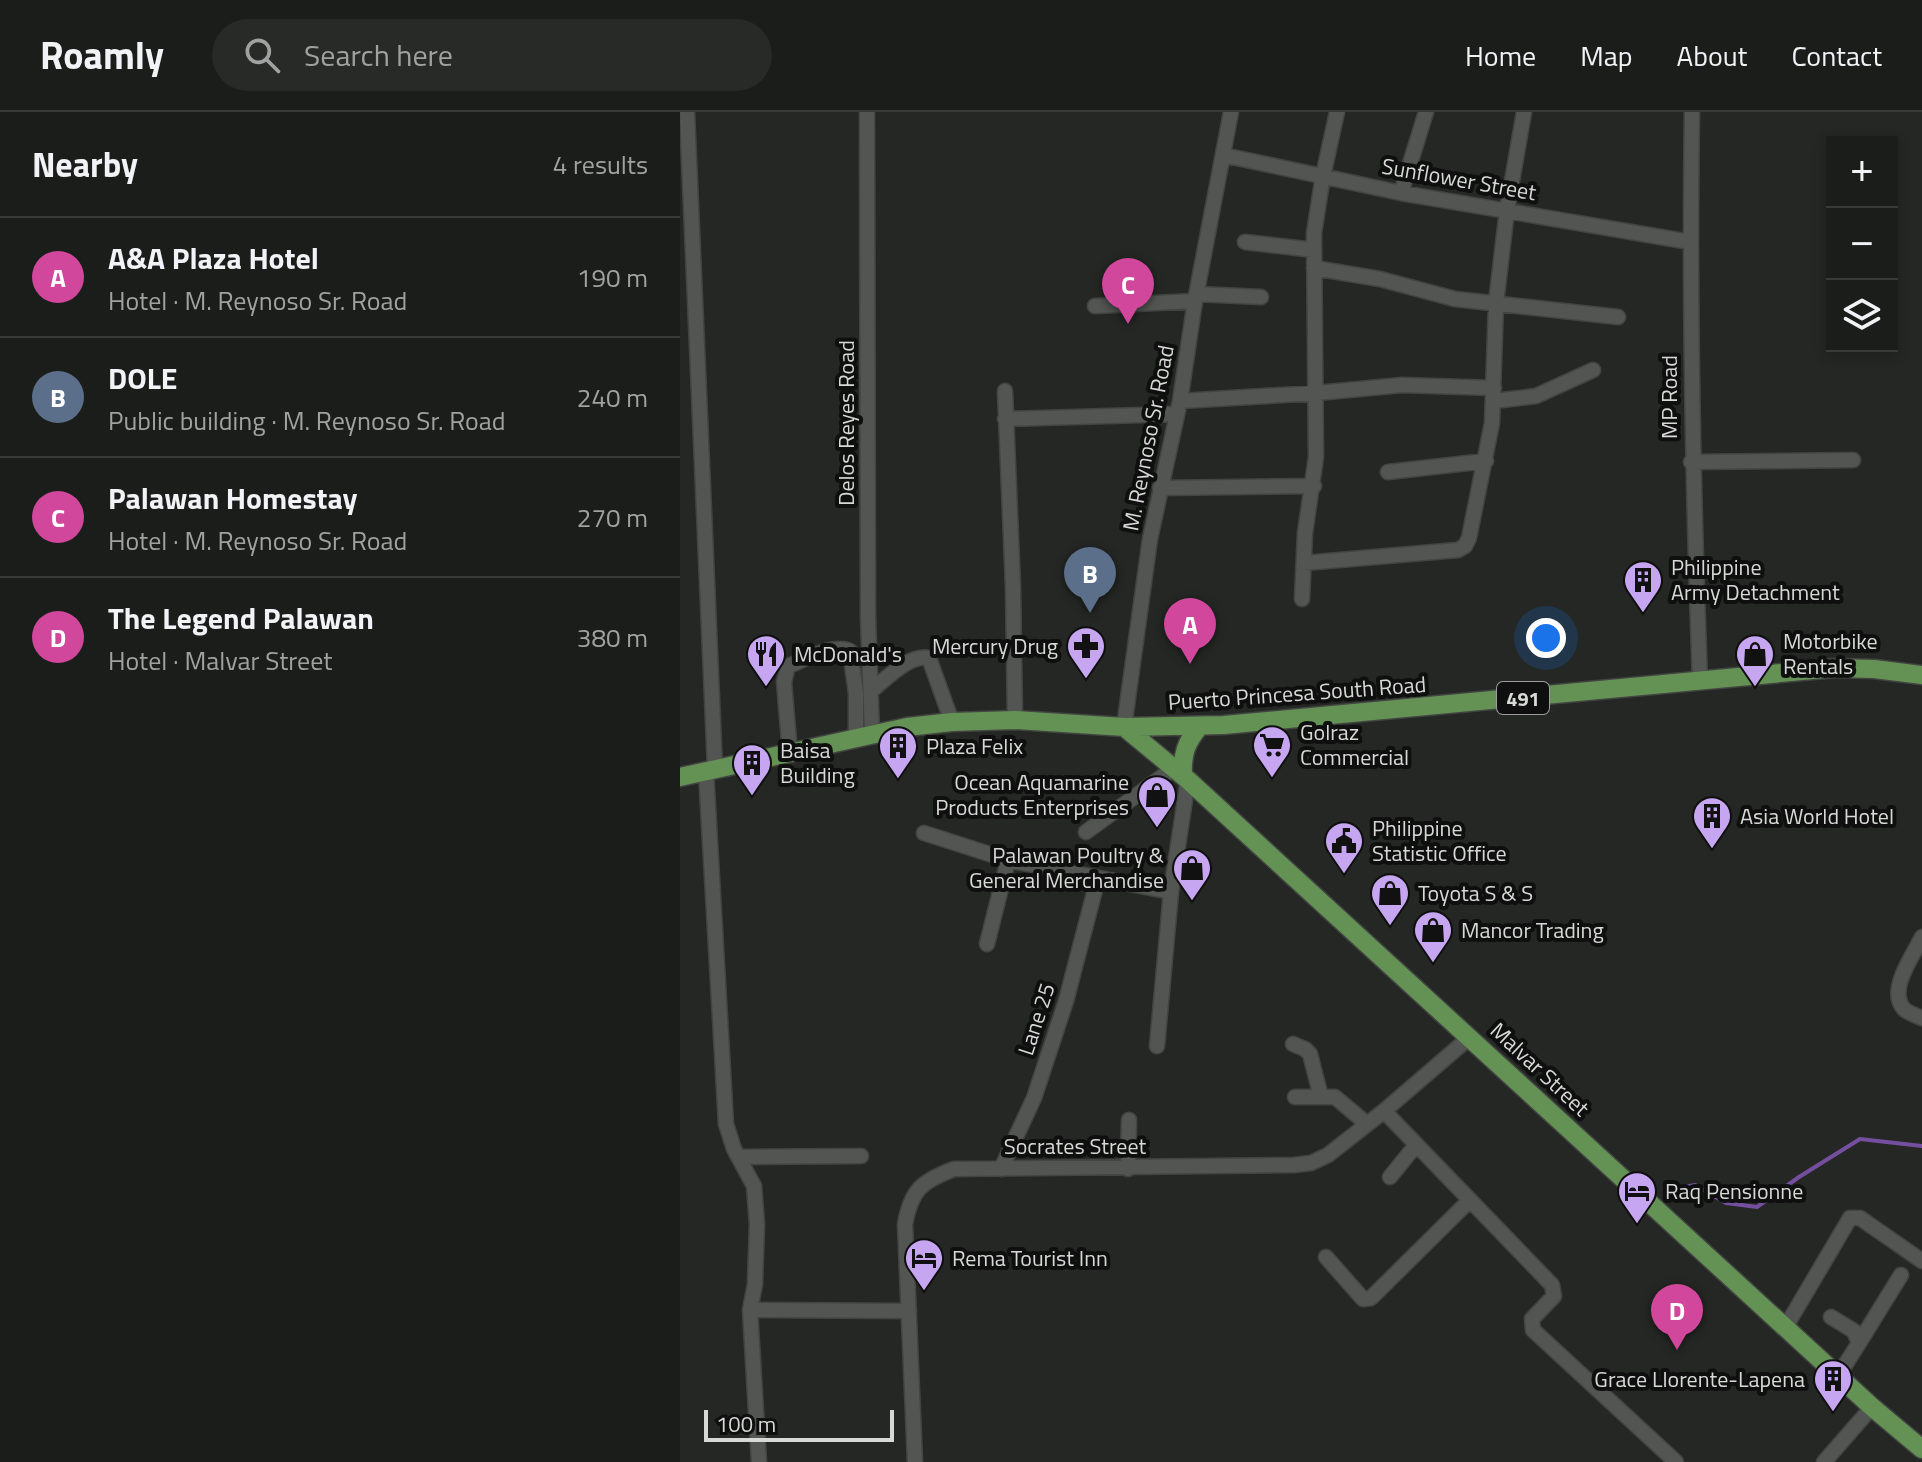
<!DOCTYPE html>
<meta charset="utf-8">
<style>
:root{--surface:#1b1d1a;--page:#282a27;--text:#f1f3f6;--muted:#a0a2a2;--line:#393b39;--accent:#1a73e8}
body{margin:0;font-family:"Titillium Web",sans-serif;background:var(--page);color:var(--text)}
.controls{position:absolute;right:24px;top:24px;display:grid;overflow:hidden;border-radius:0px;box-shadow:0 4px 12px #0003}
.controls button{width:72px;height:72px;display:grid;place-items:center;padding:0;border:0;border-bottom:2px solid var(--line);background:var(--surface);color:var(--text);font:40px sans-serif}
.scale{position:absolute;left:24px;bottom:20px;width:190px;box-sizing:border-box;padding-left:8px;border:4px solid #d7d9d7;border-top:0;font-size:22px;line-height:28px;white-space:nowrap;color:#d7d9d7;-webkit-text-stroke:6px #0e0f0e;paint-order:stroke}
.you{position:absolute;left:866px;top:526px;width:28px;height:28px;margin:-20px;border:6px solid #fff;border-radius:50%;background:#1a73e8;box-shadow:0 0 0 12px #1a73e833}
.badge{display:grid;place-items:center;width:52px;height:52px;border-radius:50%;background:var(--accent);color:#fff;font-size:26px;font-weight:700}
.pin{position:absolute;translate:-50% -66px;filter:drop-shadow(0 2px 4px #0008)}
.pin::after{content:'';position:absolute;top:42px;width:28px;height:24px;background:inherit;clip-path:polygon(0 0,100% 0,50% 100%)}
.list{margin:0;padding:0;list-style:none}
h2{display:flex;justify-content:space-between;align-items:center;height:104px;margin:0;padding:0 32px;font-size:34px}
h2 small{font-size:26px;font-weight:400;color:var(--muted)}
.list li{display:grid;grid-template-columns:52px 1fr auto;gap:24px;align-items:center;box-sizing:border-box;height:120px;padding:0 32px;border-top:2px solid var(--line)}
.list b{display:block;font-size:30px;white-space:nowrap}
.list p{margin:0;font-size:26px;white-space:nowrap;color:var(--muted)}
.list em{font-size:26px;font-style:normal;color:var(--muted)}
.icon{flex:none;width:44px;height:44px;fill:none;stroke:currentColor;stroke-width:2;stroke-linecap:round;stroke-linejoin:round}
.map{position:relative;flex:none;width:1242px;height:1350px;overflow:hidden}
header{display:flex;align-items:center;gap:48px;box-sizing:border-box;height:112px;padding:0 40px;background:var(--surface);border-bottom:2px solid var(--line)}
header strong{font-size:38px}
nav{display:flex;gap:44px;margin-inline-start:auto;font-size:28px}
.search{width:560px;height:72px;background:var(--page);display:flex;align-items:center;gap:20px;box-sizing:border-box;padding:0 28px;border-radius:44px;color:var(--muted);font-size:30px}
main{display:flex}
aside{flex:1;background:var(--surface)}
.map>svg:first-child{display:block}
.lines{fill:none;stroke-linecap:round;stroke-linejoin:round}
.stream{stroke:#754f9f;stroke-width:4}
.minor-casing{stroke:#424442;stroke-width:17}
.major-casing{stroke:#424442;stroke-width:21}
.minor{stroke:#535552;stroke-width:14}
.major{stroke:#649154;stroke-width:18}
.labels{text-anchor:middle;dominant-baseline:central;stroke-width:8;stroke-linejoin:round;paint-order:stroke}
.shield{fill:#0e0f0e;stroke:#9b9c9b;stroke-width:2}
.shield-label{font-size:20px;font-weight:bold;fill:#d7d9d7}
.street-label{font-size:22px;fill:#d7d9d7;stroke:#0e0f0e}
.poi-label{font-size:22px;fill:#d7d9d7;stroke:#0e0f0e;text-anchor:start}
</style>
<header>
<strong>Roamly</strong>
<div class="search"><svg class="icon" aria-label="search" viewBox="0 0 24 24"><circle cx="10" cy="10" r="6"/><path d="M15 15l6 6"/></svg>Search here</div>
<nav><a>Home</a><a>Map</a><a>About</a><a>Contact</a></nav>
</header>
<main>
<aside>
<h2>Nearby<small>4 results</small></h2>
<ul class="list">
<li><span class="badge" style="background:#d1479c">A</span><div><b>A&amp;A Plaza Hotel</b><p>Hotel · M. Reynoso Sr. Road</p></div><em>190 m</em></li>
<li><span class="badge" style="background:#5c6f8a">B</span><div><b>DOLE</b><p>Public building · M. Reynoso Sr. Road</p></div><em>240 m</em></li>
<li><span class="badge" style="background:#d1479c">C</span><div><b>Palawan Homestay</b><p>Hotel · M. Reynoso Sr. Road</p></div><em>270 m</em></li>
<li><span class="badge" style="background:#d1479c">D</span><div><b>The Legend Palawan</b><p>Hotel · Malvar Street</p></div><em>380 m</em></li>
</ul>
</aside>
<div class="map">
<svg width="1242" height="1350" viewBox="0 0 1242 1350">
<rect width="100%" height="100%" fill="#242723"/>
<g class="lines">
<path class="stream" d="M987,1078L1015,1073L1046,1091L1077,1095L1119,1065L1180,1027L1242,1034"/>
<defs>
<path id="minor" d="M7,0L35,657
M187,0L188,505L192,622
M1012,0C1009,190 1013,379 1020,569
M543,43L721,81L1010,130
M721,81L746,0
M565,130L634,138
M634,156L700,167L775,187L938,205
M517,182L581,185
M415,194L515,189
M325,279L333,475L335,608
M500,289L637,281L722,273L814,276
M814,289L856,284L913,258
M325,307L496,302
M1011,350L1173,348
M708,360L806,349
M480,376L634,374
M624,451L778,438L785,434L789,426L812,311L816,191L827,98L844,0
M622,487L625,421L636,345L634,121L643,64L657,0
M191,579C206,567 229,542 249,546L272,610
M444,615L470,427L500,289L515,189L551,0
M110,641L104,570L108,554C124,548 154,531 170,539L176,581V626
M26,659L46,1012L54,1037L74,1074L77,1112L75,1172L70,1198L79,1350
M406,720L494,656
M244,721L328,748L491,780
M1242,825C1233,844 1207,878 1224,897C1228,901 1237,904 1242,906
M307,832L328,748
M613,932L625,937L630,942L641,985
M477,934L491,780L508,668
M615,985H655L687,1012
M704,999L872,1173L874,1184L852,1207L853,1218L996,1350
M58,1045L181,1044
M321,1057L354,986L386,889L418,766
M448,1057L449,1008
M710,1065L736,1033
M646,1145L683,1187L691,1186L789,1089
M70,1198L229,1199
M1151,1205L1174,1219L1179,1231L1158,1264
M1105,1216L1170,1106H1180L1242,1149
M1179,1231L1221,1163
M235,1350L225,1112C231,1078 242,1069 274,1057L614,1053L631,1051L648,1043L704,999L790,925
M1144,1350L1192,1295"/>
<path id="major" d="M444,615L508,668L1192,1295L1242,1337
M503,663C502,642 506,630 520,614
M0,665L227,615L272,610L335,608L444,615L544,613L1155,556L1194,557L1242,563"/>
</defs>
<use href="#minor" class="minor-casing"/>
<use href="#major" class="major-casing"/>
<use href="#minor" class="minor"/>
<use href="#major" class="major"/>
</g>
<defs>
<symbol id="building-pin" viewBox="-11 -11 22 30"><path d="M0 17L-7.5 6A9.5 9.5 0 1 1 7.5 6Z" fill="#c6a6f0" stroke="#0e0f0e"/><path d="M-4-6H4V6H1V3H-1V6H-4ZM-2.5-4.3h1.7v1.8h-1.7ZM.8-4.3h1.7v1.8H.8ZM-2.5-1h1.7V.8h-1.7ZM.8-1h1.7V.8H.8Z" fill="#111"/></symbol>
<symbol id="pharmacy-pin" viewBox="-11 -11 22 30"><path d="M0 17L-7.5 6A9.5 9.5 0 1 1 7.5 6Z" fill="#c6a6f0" stroke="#0e0f0e"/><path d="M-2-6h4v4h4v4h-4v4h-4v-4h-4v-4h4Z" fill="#111"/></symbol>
<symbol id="restaurant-pin" viewBox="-11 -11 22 30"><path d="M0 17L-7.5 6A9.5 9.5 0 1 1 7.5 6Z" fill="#c6a6f0" stroke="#0e0f0e"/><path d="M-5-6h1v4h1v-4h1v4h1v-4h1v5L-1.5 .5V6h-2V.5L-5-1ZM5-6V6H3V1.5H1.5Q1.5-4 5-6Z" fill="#111"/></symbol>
<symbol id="shop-pin" viewBox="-11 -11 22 30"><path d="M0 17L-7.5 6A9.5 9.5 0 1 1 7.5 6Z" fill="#c6a6f0" stroke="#0e0f0e"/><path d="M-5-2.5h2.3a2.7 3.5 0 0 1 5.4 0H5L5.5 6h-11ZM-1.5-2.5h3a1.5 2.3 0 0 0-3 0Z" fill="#111"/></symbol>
<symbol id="supermarket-pin" viewBox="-11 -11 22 30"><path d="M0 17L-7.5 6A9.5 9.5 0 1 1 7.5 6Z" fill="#c6a6f0" stroke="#0e0f0e"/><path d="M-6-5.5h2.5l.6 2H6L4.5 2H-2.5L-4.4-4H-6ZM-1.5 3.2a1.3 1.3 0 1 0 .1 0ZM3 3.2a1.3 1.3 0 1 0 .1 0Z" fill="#111"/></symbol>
<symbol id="civic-pin" viewBox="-11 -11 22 30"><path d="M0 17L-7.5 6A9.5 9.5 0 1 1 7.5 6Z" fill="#c6a6f0" stroke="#0e0f0e"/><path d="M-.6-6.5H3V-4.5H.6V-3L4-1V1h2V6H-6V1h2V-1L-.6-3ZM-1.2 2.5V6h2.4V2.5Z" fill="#111"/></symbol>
<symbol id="hotel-pin" viewBox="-11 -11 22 30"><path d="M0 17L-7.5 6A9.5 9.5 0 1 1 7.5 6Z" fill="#c6a6f0" stroke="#0e0f0e"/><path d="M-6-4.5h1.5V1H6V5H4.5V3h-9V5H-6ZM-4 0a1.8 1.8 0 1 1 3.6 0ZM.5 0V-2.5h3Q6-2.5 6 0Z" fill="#111"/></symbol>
</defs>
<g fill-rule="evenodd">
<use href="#building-pin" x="941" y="446" width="44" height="60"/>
<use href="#pharmacy-pin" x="384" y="512" width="44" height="60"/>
<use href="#restaurant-pin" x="64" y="520" width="44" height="60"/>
<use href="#shop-pin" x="1053" y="520" width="44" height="60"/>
<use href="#supermarket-pin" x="570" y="611" width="44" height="60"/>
<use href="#building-pin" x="196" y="612" width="44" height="60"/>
<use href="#building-pin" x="50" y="629" width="44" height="60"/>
<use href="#shop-pin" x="455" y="661" width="44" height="60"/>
<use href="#building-pin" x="1010" y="682" width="44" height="60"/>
<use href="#civic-pin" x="642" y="707" width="44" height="60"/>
<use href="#shop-pin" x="490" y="734" width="44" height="60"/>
<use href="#shop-pin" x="688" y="759" width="44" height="60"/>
<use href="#shop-pin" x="731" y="796" width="44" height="60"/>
<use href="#hotel-pin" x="935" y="1057" width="44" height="60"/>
<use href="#hotel-pin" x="222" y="1124" width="44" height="60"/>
<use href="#building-pin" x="1131" y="1245" width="44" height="60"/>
</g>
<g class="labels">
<rect class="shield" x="817" y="570" width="52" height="32" rx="6"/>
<g class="shield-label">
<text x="843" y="586">491</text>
</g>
<g class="street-label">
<text transform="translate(779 67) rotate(10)">Sunflower Street</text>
<text transform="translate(989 285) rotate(-90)">MP Road</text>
<text transform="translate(166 311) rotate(-90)">Delos Reyes Road</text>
<text transform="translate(468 326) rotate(-79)">M. Reynoso Sr. Road</text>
<text transform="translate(617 581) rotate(-4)">Puerto Princesa South Road</text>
<text transform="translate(356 907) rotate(-72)">Lane 25</text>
<text transform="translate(860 957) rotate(43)">Malvar Street</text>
<text x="395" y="1034">Socrates Street</text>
</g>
<g class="poi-label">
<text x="991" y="455">Philippine<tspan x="991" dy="25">Army Detachment</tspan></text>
<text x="1103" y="529">Motorbike<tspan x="1103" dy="25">Rentals</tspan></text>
<text x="378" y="534" text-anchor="end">Mercury Drug</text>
<text x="114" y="542">McDonald's</text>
<text x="620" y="620">Golraz<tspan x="620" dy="25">Commercial</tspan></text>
<text x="246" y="634">Plaza Felix</text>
<text x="100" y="638">Baisa<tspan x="100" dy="25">Building</tspan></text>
<text x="449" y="670" text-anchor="end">Ocean Aquamarine<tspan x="449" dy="25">Products Enterprises</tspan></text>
<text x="1060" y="704">Asia World Hotel</text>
<text x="692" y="716">Philippine<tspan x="692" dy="25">Statistic Office</tspan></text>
<text x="484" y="743" text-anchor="end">Palawan Poultry &amp;<tspan x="484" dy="25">General Merchandise</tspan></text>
<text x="738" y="781">Toyota S &amp; S</text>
<text x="781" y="818">Mancor Trading</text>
<text x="985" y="1079">Raq Pensionne</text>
<text x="272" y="1146">Rema Tourist Inn</text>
<text x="1125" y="1267" text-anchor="end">Grace Llorente-Lapena</text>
</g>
</g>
</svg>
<div class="controls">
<button>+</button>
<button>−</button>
<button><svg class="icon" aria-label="layers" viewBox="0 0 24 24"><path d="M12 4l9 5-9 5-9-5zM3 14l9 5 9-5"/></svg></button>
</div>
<div class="scale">100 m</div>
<div class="you"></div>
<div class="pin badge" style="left:510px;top:552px;background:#d1479c">A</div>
<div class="pin badge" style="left:410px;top:501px;background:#5c6f8a">B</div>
<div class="pin badge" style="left:448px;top:212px;background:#d1479c">C</div>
<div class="pin badge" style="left:997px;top:1238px;background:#d1479c">D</div>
</div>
</main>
